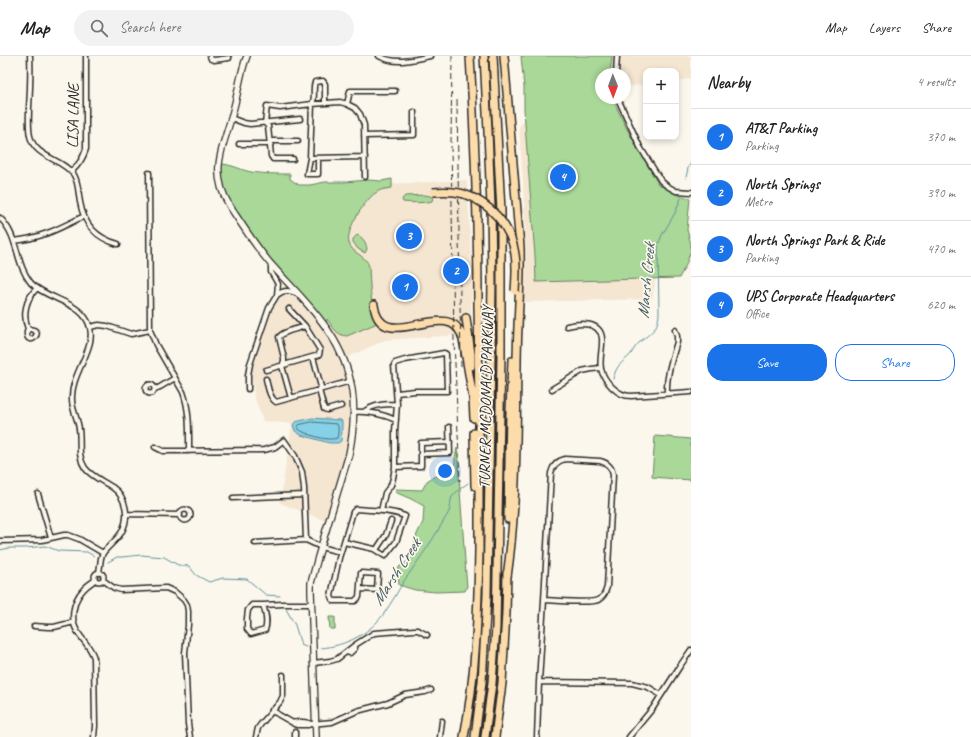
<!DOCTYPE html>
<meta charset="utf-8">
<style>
:root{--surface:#fff;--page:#f2f2f2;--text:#222;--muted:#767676;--line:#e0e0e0;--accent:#1a73e8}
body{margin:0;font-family:Caveat,sans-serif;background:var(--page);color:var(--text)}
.controls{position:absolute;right:12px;top:12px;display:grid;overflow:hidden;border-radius:8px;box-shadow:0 2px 6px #0003}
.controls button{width:36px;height:36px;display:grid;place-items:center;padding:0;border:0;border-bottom:1px solid var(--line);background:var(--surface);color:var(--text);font:20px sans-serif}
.compass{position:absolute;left:595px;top:12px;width:36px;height:36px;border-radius:50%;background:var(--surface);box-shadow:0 2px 6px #0003;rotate:179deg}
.you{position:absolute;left:445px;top:415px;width:14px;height:14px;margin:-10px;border:3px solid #fff;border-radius:50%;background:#1a73e8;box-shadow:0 0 0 6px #1a73e833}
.badge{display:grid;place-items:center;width:26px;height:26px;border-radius:50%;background:var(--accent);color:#fff;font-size:13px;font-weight:700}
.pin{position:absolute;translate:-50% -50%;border:2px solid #fff;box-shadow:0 1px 4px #0006}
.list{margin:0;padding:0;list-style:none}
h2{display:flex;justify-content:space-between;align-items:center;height:52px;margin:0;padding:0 16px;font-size:17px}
h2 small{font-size:13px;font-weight:400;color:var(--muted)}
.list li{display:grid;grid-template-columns:26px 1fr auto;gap:12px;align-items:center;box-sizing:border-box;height:56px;padding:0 16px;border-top:1px solid var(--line)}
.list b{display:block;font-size:15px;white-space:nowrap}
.list p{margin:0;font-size:13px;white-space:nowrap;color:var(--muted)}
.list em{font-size:13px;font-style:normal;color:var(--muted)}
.actions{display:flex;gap:8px;padding:12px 16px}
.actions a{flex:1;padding:9px 0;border:1px solid var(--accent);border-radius:16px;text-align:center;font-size:14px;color:var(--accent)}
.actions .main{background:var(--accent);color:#fff}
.icon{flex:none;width:22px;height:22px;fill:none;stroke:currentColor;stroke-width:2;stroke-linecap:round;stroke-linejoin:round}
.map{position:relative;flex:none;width:691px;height:681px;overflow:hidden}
header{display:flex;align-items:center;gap:24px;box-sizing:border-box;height:56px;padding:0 20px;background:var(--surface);border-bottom:1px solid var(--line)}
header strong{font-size:19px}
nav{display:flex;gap:22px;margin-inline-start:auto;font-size:14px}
.search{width:280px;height:36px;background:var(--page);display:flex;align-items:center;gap:10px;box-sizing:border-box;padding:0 14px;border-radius:22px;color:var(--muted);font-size:15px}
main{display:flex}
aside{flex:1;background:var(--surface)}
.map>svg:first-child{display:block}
.built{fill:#f5e6d2}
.green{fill:#a9d898;stroke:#6a8262}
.water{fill:#86d1e7;stroke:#628f9c}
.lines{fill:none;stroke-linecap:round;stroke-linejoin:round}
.shore{stroke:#4f6d76;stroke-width:1}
.stream{stroke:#628f9c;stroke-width:1}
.street-casing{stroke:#2b2b2b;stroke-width:7}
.secondary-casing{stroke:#2b2b2b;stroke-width:8}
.highway-casing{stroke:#2b2b2b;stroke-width:10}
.street{stroke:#fbf7ec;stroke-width:4}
.secondary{stroke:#fbf7ec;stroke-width:5.5}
.highway{stroke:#fddcac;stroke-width:7}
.rail{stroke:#2b2b2b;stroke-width:1;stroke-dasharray:6 3;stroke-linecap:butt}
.highway-bridge-casing{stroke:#2b2b2b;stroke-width:10;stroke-linecap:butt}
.highway-bridge{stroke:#fddcac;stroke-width:7}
.labels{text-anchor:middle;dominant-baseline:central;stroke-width:3.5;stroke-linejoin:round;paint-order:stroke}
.street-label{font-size:16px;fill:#2b2b2b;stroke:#fbf7ec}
.water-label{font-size:17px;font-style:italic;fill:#465d63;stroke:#fbf7ec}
</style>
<header>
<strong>Map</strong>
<div class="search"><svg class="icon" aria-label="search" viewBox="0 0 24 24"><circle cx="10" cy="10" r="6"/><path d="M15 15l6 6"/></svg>Search here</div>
<nav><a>Map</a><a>Layers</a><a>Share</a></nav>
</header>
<main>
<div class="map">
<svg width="691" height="681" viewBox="0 0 691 681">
<rect width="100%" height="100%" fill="#fbf7ec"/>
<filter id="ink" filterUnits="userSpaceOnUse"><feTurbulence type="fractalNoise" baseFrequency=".025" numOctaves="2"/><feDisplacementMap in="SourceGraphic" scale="8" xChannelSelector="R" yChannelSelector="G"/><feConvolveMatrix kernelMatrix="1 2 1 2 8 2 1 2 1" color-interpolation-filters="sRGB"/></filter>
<g filter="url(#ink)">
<path class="built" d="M611,0H691V22L690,23L676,25V15H646V28L625,31V18H601V42H623L640,87L672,133L652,243L523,246L526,200L523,125L519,71L528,59Z
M467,124L472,217L471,278L385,284L340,305L354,342L353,376L331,467L280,447L292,368L263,365L254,340L251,309L270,252L285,228L326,273L332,131Z"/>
<path class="green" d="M521,0H612L610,18H601V42H612L627,73L658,128L678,139L690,142L687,174L691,188V194L686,209L679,222L536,226L535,200L526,82L524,53V31Z
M220,108C231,108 241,114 251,116C264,118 277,118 290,118V123L299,129H310L325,126H344L368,124L381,125L392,123V132C386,133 381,133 377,136C366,142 345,174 349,187C352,198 366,199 369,210C370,230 370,246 377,265L375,268L347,280C337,280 332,270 327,263L326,274L285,228L248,184L221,135Z
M425,139L430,140L433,142L432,145C426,147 410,147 403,146L402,143L405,140Z
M357,179C364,182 366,187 367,193L365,197L358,193L353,186V183Z
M655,380L691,383V424L652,421Z
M457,392L466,519L467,530L465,535L436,536L415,534L399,529L398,518L399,511L408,505L413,493L417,478L423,466L424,450L411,443L395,436L396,433L422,434L427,425L433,421L454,418L455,402Z
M329,561H335V573H330Z"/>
<path class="water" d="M312,362L340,364L342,365V375L341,385L338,387H329L301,379L295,375L293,369L295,366Z"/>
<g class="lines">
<path class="shore" d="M312,366L337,368C339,372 338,378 337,382C328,386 304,378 297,372L299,369Z"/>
<path class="stream" d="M686,122L688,112L691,107
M613,323C617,307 622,308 631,298C634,293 636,289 640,286C651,276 658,274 659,258L658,189L662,179L675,157L681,142
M0,494L9,492H26L45,490L59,495L87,496L94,500
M108,506L117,501H122L141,499L164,501L178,509L189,510L196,519L209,526L223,522L247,523L266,539L280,540
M286,553L295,569L301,589L306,591
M321,592C346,590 371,577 385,556C392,546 398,535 404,525C409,517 415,510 420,502C428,491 436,478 443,466C445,462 449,457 450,453C451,448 450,445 452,441C456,435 463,431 468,427"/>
<defs>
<path id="street" d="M30,0C31,17 30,35 29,52C29,61 28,71 30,80C35,102 62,102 74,119C79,128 78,136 80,146C84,169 96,182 118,188
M210,0L211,3L214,4L229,2
M379,0C395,9 413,4 430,0
M616,18L617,0
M618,42L619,45L640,91L661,125L667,130L676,135L691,136
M325,47V28L323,25L315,26C312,33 316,41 312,48L310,102L365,101
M347,48L350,35H395
M231,62L244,67L250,68L300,63
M364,80L414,79V56
M270,85H298
M239,88H271
M310,102L307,118H318V102
M293,103H273L271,100L268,70L265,67L267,50L280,52L312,48L340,46L347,48L355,52L360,58L364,69L365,121
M71,116C79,109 83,103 86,93V0
M149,117L150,274L156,289L183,336C190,355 189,375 189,395
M0,162C19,180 15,208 31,227C46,243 78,245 88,266C100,290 70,316 72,344C72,354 78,363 79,373C81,387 77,400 85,412C92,421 103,425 112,431C127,441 130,462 121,477C116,485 108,490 103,497L101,502L99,517
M14,185C42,182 60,172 84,160
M271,208V216L278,228L277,239C285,233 290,235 298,238
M567,270C579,267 600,265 602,282C603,292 599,303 601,313C603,321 607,326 612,331C618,337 624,340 631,340L691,336
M90,271L99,269L107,270L131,278L150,274
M28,273L27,275C25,294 49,274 28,273C22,258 26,243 37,232
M313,301L321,331L319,334L324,353L327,354L341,350
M266,314L319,299L320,294L305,270L289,253
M266,323C268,331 269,341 276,346L351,325
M145.5 333a4.5 4.5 0 1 1 9 0a4.5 4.5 0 1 1-9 0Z
M155,333L160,331L175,322
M248,333V319L250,308L269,252L277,239
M552,333L582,315L592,313L601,312
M667,337C666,320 672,303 677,286V280L675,274
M291,342L282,310L284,305V302L279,281C285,274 296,274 305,270
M365,355C375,348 386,348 397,348
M354,356C370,355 382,358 396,364
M155,391L163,395L264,394L275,391L284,384L295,400L302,416L304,432L306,484
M421,398V387L450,386
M565,403L600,405C608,407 612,411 613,419L607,531C605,537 604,541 598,544C591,548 554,544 544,544L551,417C553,409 557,405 565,403Z
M395,411L421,410V398L450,397L449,371
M38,438L51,482
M233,442L304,439
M179.5 459a5.5 5.5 0 1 1 11 0a5.5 5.5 0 1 1-11 0Z
M381,455L385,437L391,429L393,422L395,411V375L397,348L394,309L395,307L405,304L444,297L446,298L447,335H415L397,337
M126,458L180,459
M0,485L42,484L64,479H68L79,483L103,497
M344,486L374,493L385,500L396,486L405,460C389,454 372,454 356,453L353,456L339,502L331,540L332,543L334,545H355L359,541L361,517L378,518L377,534L360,533
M255,487L306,484L321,491L340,496
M376,494L386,479L391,465
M94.5 521a4.5 4.5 0 1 1 9 0a4.5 4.5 0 1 1-9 0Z
M103,524L114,532L121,534L166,532L175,536L184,544L187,549L188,555V569L185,597L188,668L190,681
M252,549H263C266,558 268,566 265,574L251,578L247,573V562L248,554Z
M263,549L283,548H311
M34,570L48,571H54L74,566
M346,596L350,597L355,592V589
M313,607L330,605L337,603L355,589L374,577L414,574H418L427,579
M539,626L632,627L648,631L661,639
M272,654L279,659L293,667L294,668L298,669H308L311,668L332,666L357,655L388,647L405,639L425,636L431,634
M293,667C296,665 308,666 311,668
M295,676V681
M94,681L95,670L94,602C91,591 83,585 77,575C70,563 73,545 83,534C86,530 91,527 95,524
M256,681L258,672L261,668L280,646L283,640V619
M440,681L442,665
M537,681L539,626L544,544
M629,681L653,652L680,610L691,594"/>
<path id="secondary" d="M247,0C240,17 239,33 234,51C226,87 207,112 229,149C242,169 254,188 269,206C289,229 313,251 329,276C355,315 358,353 349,398L318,501L311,527V535L316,681"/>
<path id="highway" d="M504,0L520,191C521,231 517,270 517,309C516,380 517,451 507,521
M374,249C381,303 451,236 463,283L473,342L474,362
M466,262L471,298V310
M474,377L475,430
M508,463L510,356L512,305
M464,681C476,619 478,556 479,493C479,443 479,393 479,343C478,312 479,281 478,250C478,167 475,83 470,0
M475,681L482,626L487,540L491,300L492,225L491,151L488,75L484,0
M485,681L492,627L496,571L501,300V155L493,0
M495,681L502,627L506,557L507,517"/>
</defs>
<use href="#street" class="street-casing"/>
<use href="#secondary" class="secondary-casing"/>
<use href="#highway" class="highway-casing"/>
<use href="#street" class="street"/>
<use href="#secondary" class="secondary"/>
<use href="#highway" class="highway"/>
<path class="rail" d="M452,0L451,86L454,284L460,425
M457,44L461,310"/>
<defs>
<path id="highway-bridge" d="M433,136C443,135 454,135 464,138C490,147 511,170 515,198C517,210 516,223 515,235"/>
</defs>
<use href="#highway-bridge" class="highway-bridge-casing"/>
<use href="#highway-bridge" class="highway-bridge"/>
</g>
</g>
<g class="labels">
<g class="street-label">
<text transform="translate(73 60) rotate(-89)">LISA LANE</text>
<text transform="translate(486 341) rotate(-89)">TURNER MCDONALD PARKWAY</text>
</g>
<g class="water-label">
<text transform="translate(646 225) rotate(-85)">Marsh Creek</text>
<text transform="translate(396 516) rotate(-57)">Marsh Creek</text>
</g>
</g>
</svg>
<div class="controls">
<button>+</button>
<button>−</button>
</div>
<svg class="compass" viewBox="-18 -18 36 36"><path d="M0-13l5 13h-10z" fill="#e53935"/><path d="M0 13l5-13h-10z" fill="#767676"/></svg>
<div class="you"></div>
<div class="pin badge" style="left:405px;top:231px">1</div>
<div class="pin badge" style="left:456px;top:215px">2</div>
<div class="pin badge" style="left:409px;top:180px">3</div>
<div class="pin badge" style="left:563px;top:121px">4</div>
</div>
<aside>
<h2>Nearby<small>4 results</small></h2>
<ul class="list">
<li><span class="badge">1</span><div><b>AT&amp;T Parking</b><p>Parking</p></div><em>370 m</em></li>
<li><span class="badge">2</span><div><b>North Springs</b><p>Metro</p></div><em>390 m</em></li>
<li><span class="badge">3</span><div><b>North Springs Park &amp; Ride</b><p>Parking</p></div><em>470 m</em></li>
<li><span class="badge">4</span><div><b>UPS Corporate Headquarters</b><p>Office</p></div><em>620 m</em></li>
</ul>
<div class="actions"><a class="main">Save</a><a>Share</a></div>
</aside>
</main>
